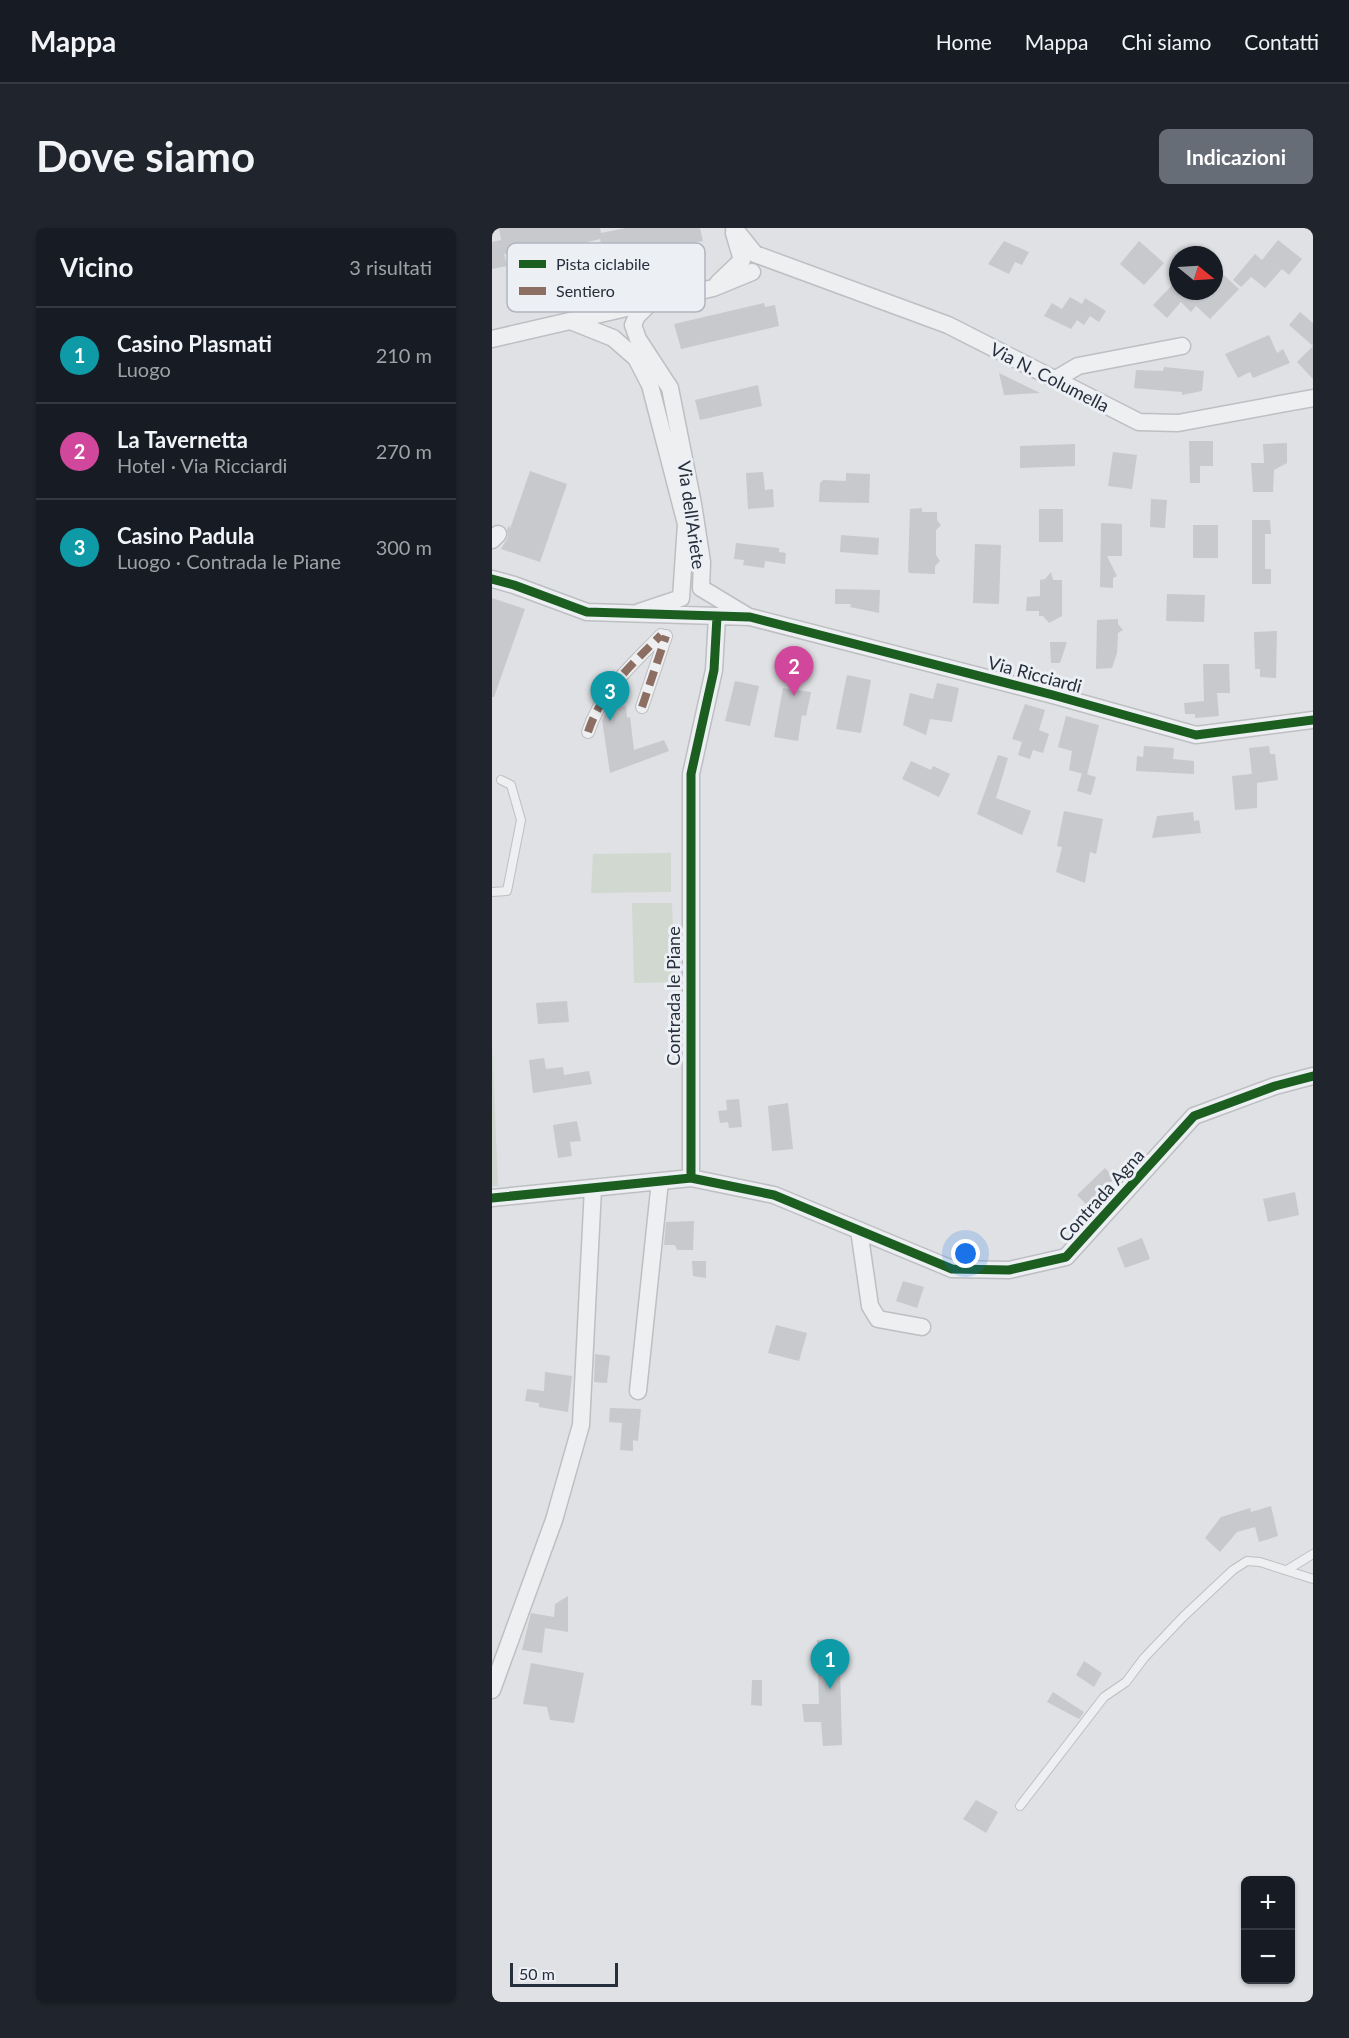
<!DOCTYPE html>
<html lang="it">
<meta charset="utf-8">
<style>
:root{--surface:#171b24;--page:#20242c;--text:#f1f3f6;--muted:#9ea1a6;--line:#363941;--accent:#676d77}
body{margin:0;font-family:Lato,sans-serif;background:var(--page);color:var(--text)}
.controls{position:absolute;right:18px;bottom:18px;display:grid;overflow:hidden;border-radius:9px;box-shadow:0 2px 4px #0004}
.controls button{width:54px;height:54px;display:grid;place-items:center;padding:0;border:0;border-bottom:2px solid var(--line);background:var(--surface);color:var(--text);font:30px sans-serif}
.compass{position:absolute;left:677px;top:18px;width:54px;height:54px;border-radius:50%;background:var(--surface);box-shadow:0 2px 4px #0004;rotate:108deg}
.scale{position:absolute;left:18px;bottom:15px;width:108px;box-sizing:border-box;padding-left:6px;border:3px solid #272f3c;border-top:0;font-size:16px;line-height:21px;white-space:nowrap;color:#272f3c;-webkit-text-stroke:4px #eceff4;paint-order:stroke}
.you{position:absolute;left:474px;top:1026px;width:21px;height:21px;margin:-15px;border:4px solid #fff;border-radius:50%;background:#1a73e8;box-shadow:0 0 0 9px #1a73e833}
.badge{display:grid;place-items:center;width:39px;height:39px;border-radius:50%;background:var(--accent);color:#fff;font-size:20px;font-weight:700}
.pin{position:absolute;translate:-50% -50px;filter:drop-shadow(0 2px 3px #0008)}
.pin::after{content:'';position:absolute;top:32px;width:21px;height:18px;background:inherit;clip-path:polygon(0 0,100% 0,50% 100%)}
.list{margin:0;padding:0;list-style:none}
h2{display:flex;justify-content:space-between;align-items:center;height:78px;margin:0;padding:0 24px;font-size:26px}
h2 small{font-size:20px;font-weight:400;color:var(--muted)}
.list li{display:grid;grid-template-columns:39px 1fr auto;gap:18px;align-items:center;box-sizing:border-box;height:96px;padding:0 24px;border-top:2px solid var(--line)}
.list b{display:block;font-size:22px;white-space:nowrap}
.list p{margin:0;font-size:20px;white-space:nowrap;color:var(--muted)}
.list em{font-size:20px;font-style:normal;color:var(--muted)}
.map{position:relative;flex:none;width:821px;height:1774px;overflow:hidden;border-radius:9px}
header{display:flex;align-items:center;gap:36px;box-sizing:border-box;height:84px;padding:0 30px;background:var(--surface);border-bottom:2px solid var(--line)}
header strong{font-size:28px}
nav{display:flex;gap:33px;margin-inline-start:auto;font-size:21px}
.intro{display:flex;align-items:center;justify-content:space-between;box-sizing:border-box;height:144px;padding:0 36px}
h1{margin:0;font-size:42px}
.button{padding:15px 27px;border-radius:9px;background:var(--accent);color:#fff;font-size:21px;font-weight:700}
main{display:flex;gap:36px;padding:0 36px}
aside{flex:1;background:var(--surface);border-radius:9px;box-shadow:0 2px 4px #0004}
.map>svg:first-child{display:block}
.green{fill:#d0d8cf}
.building{fill:#c7c9cc}
.lines{fill:none;stroke-linecap:round;stroke-linejoin:round}
.service-casing{stroke:#bdbfc2;stroke-width:10}
.pedestrian-casing{stroke:#bdbfc2;stroke-width:14}
.minor-casing{stroke:#bdbfc2;stroke-width:19}
.service{stroke:#eeeff1;stroke-width:8}
.pedestrian{stroke:#eeeff1;stroke-width:12}
.minor{stroke:#eeeff1;stroke-width:16}
.quiet{stroke:#8d6e63;stroke-width:8;stroke-dasharray:15 8;stroke-linecap:butt}
.cycleway-casing{stroke:#eceff4;stroke-width:13}
.cycleway{stroke:#1b5e20;stroke-width:9}
.labels{text-anchor:middle;dominant-baseline:central;stroke-width:6;stroke-linejoin:round;paint-order:stroke}
.street-label{font-size:18px;fill:#272f3c;stroke:#eceff4}
.key{fill:#eceff4;stroke:#b1b5bd;stroke-width:1.5}
.key-label{font-size:16px;fill:#272f3c}
</style>
<header>
<strong>Mappa</strong>
<nav><a>Home</a><a>Mappa</a><a>Chi siamo</a><a>Contatti</a></nav>
</header>
<div class="intro"><h1>Dove siamo</h1><a class="button">Indicazioni</a></div>
<main>
<aside>
<h2>Vicino<small>3 risultati</small></h2>
<ul class="list">
<li><span class="badge" style="background:#0f9aa8">1</span><div><b>Casino Plasmati</b><p>Luogo</p></div><em>210 m</em></li>
<li><span class="badge" style="background:#d1479c">2</span><div><b>La Tavernetta</b><p>Hotel · Via Ricciardi</p></div><em>270 m</em></li>
<li><span class="badge" style="background:#0f9aa8">3</span><div><b>Casino Padula</b><p>Luogo · Contrada le Piane</p></div><em>300 m</em></li>
</ul>
</aside>
<div class="map">
<svg width="821" height="1774" viewBox="0 0 821 1774">
<rect width="100%" height="100%" fill="#dfe1e4"/>
<path class="green" d="M179,625V664L99,665L101,626Z
M140,675H180L183,754L142,755Z
M0,813L6,958H0Z"/>
<path class="building" d="M7,0H108L109,5L134,0H208L211,13L113,35L108,11L45,26L44,20L12,26L15,38L0,41V14L9,12Z
M786,12L810,31L797,47L790,41L773,60L759,49L749,59L741,52L763,26L770,32Z
M512,13L537,24L530,37L523,34L517,46L496,36Z
M647,13L672,35L652,57L628,36Z
M722,38L747,61L718,91L704,78L699,84L689,74L675,90L661,77L686,51V63H722Z
M578,69L590,76L593,70L614,83L607,94L598,88L592,97L585,92L579,101L552,88L560,75L570,81Z
M272,75L273,79L283,77L287,98L189,121L182,96Z
M808,84L821,95V118L797,97Z
M777,107L785,125L791,121L798,135L761,150L758,144L746,150L733,126Z
M821,118V151L805,134Z
M672,139L712,143L710,163L690,167V164L642,160L644,142L671,143Z
M507,145L548,165L512,167Z
M266,157L270,178L208,192L203,172Z
M697,213H721V238H708V255H698Z
M795,215V235L782,242L781,264H761L759,235H772L771,216Z
M583,216V238L528,240V218Z
M621,224L645,227L640,261L616,258Z
M38,243L75,256L48,334L9,321L16,309L15,302L17,297L18,301Z
M271,244L273,262L281,261L282,279L256,281L254,245Z
M354,245L378,246L377,275L327,274L328,255L331,252L354,253Z
M659,271L675,272L673,300L658,299Z
M430,280V284H445V292L449,297L444,302V327L448,333L443,338V346L417,345L416,342L418,281Z
M547,281H571V314H547Z
M760,292H778L779,306H773V341H779V356H760Z
M609,295L630,296V328H615L625,348L621,350V360L608,359Z
M701,297H726V330H701Z
M349,307L387,310L386,327L348,324Z
M244,315L287,320V324L294,325L293,336L273,333L272,340L251,337L252,332L242,331Z
M483,316L509,317L507,376L481,375Z
M559,344L561,352H570V388L557,395L551,388H547V383H534L535,369L548,368V352L553,351Z
M343,361L388,362L387,385L358,379L359,376H343Z
M675,366L713,367L712,394L674,393Z
M0,370L33,381L2,469H0Z
M626,391V396L631,402L626,405L625,425L620,440L604,441L605,392Z
M785,403L784,450L768,449V441H763L762,404Z
M558,414H575L568,435H559Z
M711,436H737L738,465H725L727,488L703,490V486H693L692,475L712,473Z
M355,447L379,452L369,505L344,501Z
M243,453L267,458L258,498L233,493Z
M445,455L467,460L460,494L438,491L434,507L411,497L418,465L441,471Z
M291,460L319,464L314,488L310,487L306,513L282,509Z
M533,476L553,482L547,502L557,506L551,525L541,522L538,531L526,527L530,514L520,511Z
M134,478L135,490L138,489L142,522L172,512L177,523L118,545L110,492L116,480Z
M574,488L607,497L595,547L577,542L580,523L566,519Z
M652,518L682,520L681,531L702,533V546L644,543L645,528L651,529Z
M777,518L778,526H783L786,552L765,555V580L743,582L740,548L760,546L757,520Z
M506,527L516,530L504,570L539,583L530,607L485,586Z
M419,533L439,542L441,538L458,546L447,569L410,551Z
M590,545L604,549L599,567L585,563Z
M572,583L611,591L604,626L598,624L593,655L564,644L570,619L565,618Z
M701,584L702,593L707,592L709,605L660,610L665,588Z
M75,773L77,794L46,796L44,775Z
M52,830L54,841L71,839L72,847L97,843L100,856L41,865L37,832Z
M247,871L250,899L237,900L236,894L228,895L226,883L235,882L234,872Z
M296,875L301,921L280,923L276,878Z
M85,893L89,913L78,914L80,928L66,930L61,897Z
M613,940L622,950L599,981L585,967Z
M803,964L807,987L776,994L771,971Z
M202,993L201,1022H185L183,1017H172L174,994Z
M650,1010L658,1031L633,1040L625,1020Z
M200,1033H214V1050L201,1048Z
M411,1053L432,1059L425,1080L404,1073Z
M284,1097L315,1105L307,1133L276,1125Z
M103,1126L118,1128L115,1155L102,1154Z
M53,1144L80,1148L76,1184L47,1179V1175L33,1173L35,1161L52,1163Z
M118,1180L149,1181L146,1213L141,1212V1223L128,1222L130,1195L117,1194Z
M779,1278L786,1308L767,1314L763,1299L745,1304L728,1324L713,1310L729,1289L758,1280L759,1284Z
M76,1368V1404L53,1400L50,1425L30,1422L39,1385L62,1389L63,1376Z
M339,1411V1421L346,1422L348,1438L350,1517L331,1518L329,1494H312L310,1476H327L325,1412Z
M592,1433L610,1445L602,1459L584,1447Z
M39,1435L92,1445L82,1495L58,1492L55,1479L31,1476Z
M260,1452H270V1478L259,1477Z
M561,1464L592,1484L587,1491L555,1474Z
M484,1572L506,1584L494,1605L471,1591Z"/>
<g class="lines">
<defs>
<path id="service" d="M0,664L15,663L29,592L19,557L9,552
M795,1342L821,1326
M528,1578L612,1469L634,1454L652,1430L691,1389L741,1342L755,1333L768,1334L821,1351"/>
<path id="pedestrian" d="M150,479L174,408
M96,504C110,462 139,438 169,407"/>
<path id="minor" d="M242,0L263,26L456,97L647,194L686,195L821,170
M226,55L250,32L242,5
M158,75L145,88L141,97L146,111L178,160L201,276L210,334L209,360L257,389
M81,94L121,110L144,130L158,157L194,296L189,370L147,384
M0,111L221,60L260,44
M564,151L586,138L690,118
M0,312L6,306
M0,351L22,357L95,384L258,389L561,467L704,507L821,492
M199,950L282,967L460,1041L517,1042L574,1029L702,888L783,858L821,848
M0,970L199,950V546L222,442L225,389
M367,1002L378,1078L386,1091L430,1099
M146,1163L168,953
M0,1462L62,1292L89,1197L101,960"/>
</defs>
<use href="#service" class="service-casing"/>
<use href="#pedestrian" class="pedestrian-casing"/>
<use href="#minor" class="minor-casing"/>
<use href="#service" class="service"/>
<use href="#pedestrian" class="pedestrian"/>
<use href="#minor" class="minor"/>
<path class="quiet" d="M150,479L174,408
M96,504C110,462 139,438 169,407"/>
<defs>
<path id="cycleway" d="M0,351L22,357L95,384L258,389L561,467L704,507L821,492
M199,950L282,967L460,1041L517,1042L574,1029L702,888L783,858L821,848
M0,970L199,950V546L222,442L225,389"/>
</defs>
<use href="#cycleway" class="cycleway-casing"/>
<use href="#cycleway" class="cycleway"/>
</g>
<g class="labels">
<g class="street-label">
<text transform="translate(558 149) rotate(27)">Via N. Columella</text>
<text transform="translate(200 287) rotate(82)">Via dell'Ariete</text>
<text transform="translate(543 446) rotate(15)">Via Ricciardi</text>
<text transform="translate(181 768) rotate(-90)">Contrada le Piane</text>
<text transform="translate(609 967) rotate(-48)">Contrada Agna</text>
</g>
</g>
<rect x="15" y="15" width="198" height="69" rx="9" class="key"/>
<rect x="27" y="32" width="27" height="8" fill="#1b5e20"/>
<rect x="27" y="59" width="27" height="8" fill="#8d6e63"/>
<g class="key-label">
<text x="64" y="42">Pista ciclabile</text>
<text x="64" y="69">Sentiero</text>
</g>
</svg>
<div class="controls">
<button>+</button>
<button>−</button>
</div>
<svg class="compass" viewBox="-18 -18 36 36"><path d="M0-13l5 13h-10z" fill="#e53935"/><path d="M0 13l5-13h-10z" fill="#9ea1a6"/></svg>
<div class="scale">50 m</div>
<div class="you"></div>
<div class="pin badge" style="left:338px;top:1461px;background:#0f9aa8">1</div>
<div class="pin badge" style="left:302px;top:468px;background:#d1479c">2</div>
<div class="pin badge" style="left:118px;top:493px;background:#0f9aa8">3</div>
</div>
</main>
